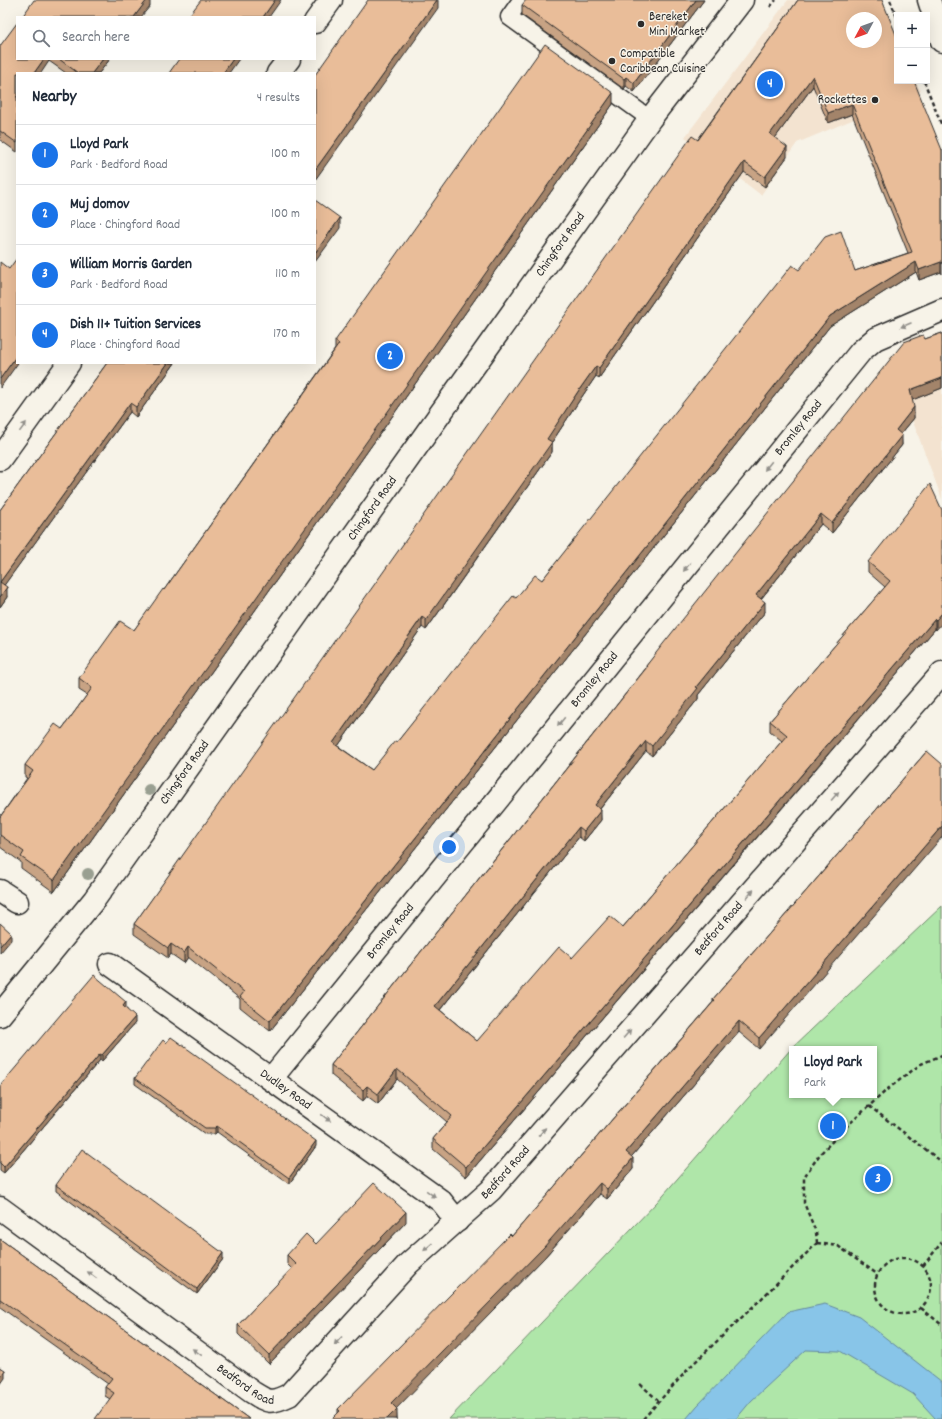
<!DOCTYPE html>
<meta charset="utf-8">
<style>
:root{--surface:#fff;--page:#f2f2f3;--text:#1f2937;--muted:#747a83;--line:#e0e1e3;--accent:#1a73e8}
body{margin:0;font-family:Dekko,sans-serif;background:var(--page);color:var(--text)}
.controls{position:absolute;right:12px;top:12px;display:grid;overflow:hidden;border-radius:0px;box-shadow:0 4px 16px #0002}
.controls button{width:36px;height:36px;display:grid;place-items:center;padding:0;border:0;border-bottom:1px solid var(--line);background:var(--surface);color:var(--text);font:20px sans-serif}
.compass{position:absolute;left:846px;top:12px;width:36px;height:36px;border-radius:50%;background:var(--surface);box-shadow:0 4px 16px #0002;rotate:229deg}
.you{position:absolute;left:449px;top:847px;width:14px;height:14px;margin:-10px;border:3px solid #fff;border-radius:50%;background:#1a73e8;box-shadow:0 0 0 6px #1a73e833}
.badge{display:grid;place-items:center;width:26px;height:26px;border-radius:50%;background:var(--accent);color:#fff;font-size:13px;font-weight:700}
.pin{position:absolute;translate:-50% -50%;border:2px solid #fff;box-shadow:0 1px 4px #0006}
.popup{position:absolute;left:789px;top:1046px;width:88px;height:52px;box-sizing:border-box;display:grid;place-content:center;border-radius:0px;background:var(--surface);filter:drop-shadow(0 1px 3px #0005);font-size:13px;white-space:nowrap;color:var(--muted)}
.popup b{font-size:15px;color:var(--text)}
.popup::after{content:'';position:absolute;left:50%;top:100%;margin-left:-8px;border:8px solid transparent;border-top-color:var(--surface)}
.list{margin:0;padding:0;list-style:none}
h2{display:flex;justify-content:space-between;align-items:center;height:52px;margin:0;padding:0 16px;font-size:17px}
h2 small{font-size:13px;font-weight:400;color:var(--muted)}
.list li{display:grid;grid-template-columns:26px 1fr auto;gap:12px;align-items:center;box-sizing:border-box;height:60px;padding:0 16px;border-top:1px solid var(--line)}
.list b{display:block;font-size:15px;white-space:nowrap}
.list p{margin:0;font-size:13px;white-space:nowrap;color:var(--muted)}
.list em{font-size:13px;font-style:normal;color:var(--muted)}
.icon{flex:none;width:22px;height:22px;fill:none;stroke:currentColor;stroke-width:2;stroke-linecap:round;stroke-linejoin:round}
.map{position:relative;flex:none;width:942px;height:1419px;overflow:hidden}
.search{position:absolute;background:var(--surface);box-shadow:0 4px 16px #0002;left:16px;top:16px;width:300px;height:44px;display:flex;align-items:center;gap:10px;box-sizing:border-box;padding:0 14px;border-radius:0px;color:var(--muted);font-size:15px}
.panel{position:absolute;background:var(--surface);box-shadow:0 4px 16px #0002;left:16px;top:72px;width:300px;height:292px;border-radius:0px}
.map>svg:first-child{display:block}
.built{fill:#f3e3d0;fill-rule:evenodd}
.green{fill:#afe6a9;stroke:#6d886a;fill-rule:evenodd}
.water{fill:#88c5e8;stroke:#63879c}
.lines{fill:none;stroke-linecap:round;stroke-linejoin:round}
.service-casing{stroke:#2b2b2b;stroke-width:19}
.minor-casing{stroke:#2b2b2b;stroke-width:25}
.primary-casing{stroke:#2b2b2b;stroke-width:25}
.path{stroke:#2b2b2b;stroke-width:2.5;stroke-dasharray:4 3;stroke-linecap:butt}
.service{stroke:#f7f3e8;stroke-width:16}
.minor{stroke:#f7f3e8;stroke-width:22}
.primary{stroke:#f7f3e8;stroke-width:22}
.tree{fill:#999f91}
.wall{fill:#c8a384;stroke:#2b2b2b;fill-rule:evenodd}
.shaded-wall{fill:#a3846b;stroke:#2b2b2b}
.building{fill:#e9bd99;stroke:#2b2b2b;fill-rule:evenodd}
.oneway{fill:#918f8a}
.poi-dot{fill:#2b2b2b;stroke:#f7f3e8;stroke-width:1.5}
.labels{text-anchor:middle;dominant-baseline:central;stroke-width:3;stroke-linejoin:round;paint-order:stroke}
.poi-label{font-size:13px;fill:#2b2b2b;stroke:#f7f3e8;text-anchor:start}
.street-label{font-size:13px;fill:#2b2b2b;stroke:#f7f3e8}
</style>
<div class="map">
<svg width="942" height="1419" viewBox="0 0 942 1419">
<rect width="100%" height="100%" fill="#f7f3e8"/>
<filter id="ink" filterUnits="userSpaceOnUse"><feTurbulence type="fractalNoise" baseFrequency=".025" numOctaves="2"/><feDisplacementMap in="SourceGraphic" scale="8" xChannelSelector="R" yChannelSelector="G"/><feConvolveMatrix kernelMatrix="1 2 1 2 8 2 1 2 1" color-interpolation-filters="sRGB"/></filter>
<g filter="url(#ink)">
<path class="built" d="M788,0H880L897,81H916L921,91L797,143L761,195L685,137ZM852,18H876V42H852Z
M942,338V499L889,358Z"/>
<path class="green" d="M942,906V1419H449L657,1202L791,1049ZM792,1049H874V1095H792Z"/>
<path class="water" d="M825,1304L859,1317L942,1382V1419H936L913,1394L840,1351L806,1350L751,1401L736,1419H686L697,1406L788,1312Z"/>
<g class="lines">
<defs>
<path id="service" d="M521,0L509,17L650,119"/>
<g id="minor">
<path d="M315,22L331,0"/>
<path d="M278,73L289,59"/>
<path d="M0,459L69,363"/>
<path d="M0,891L17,902"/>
<path id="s1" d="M110,964L441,1201L457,1221"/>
<path id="s2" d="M271,1079L861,351L875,339L942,310"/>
<path id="s3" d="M0,1208L252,1392C268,1402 270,1404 289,1395L408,1264L491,1190L942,673"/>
</g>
<g id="primary">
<path d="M929,0L942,41"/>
<path id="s4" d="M0,1015L94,900L650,119L742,0"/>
</g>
</defs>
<use href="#service" class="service-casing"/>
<use href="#minor" class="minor-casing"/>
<use href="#primary" class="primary-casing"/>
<path class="path" d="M890,0L897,17
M770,7L776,0
M924,81L942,126
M869,1106L942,1162
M817,1243L816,1232L804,1203V1177L820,1154L847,1126L889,1088L921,1064L942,1055
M817,1243L838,1246L877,1274
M875 1286a28 28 0 1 1 56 0a28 28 0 1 1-56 0Z
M923,1266L942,1242
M921,1308L942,1325
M640,1384L659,1401
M643,1419L691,1366L759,1301L817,1243"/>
<use href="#service" class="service"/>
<use href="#minor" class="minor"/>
<use href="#primary" class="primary"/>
</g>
<g class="tree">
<circle cx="149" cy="790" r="6"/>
<circle cx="88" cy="874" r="6"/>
</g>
<path class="wall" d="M704,0L634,92L626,86L624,89L522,15V5Z
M798,0L942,150V274L941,272L919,280L916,272L830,326L270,1031L240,1007V999L188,957L184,963L171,954L168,958L134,934V924ZM813,86L828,123L852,114L908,253L855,271L799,270L542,580L516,598L397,742L372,770L338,746L422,627L426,630L451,595L552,452V442L579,401L596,376L599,378L744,172L765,187L787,157L775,138Z
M0,46L17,59H110L99,73H66L49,61L17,73V152L0,140Z
M613,104L232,643L54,892L21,868V862L0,847V817L27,778L25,777V765L62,729L87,695L79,690V678L134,630L164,590L335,349V341Z
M942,333V388L912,400L914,418L901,434L902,445L832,533L821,524L761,599L765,612L698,695V699L652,756L646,751L600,809L601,820L584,841L579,837L440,1010L477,1041L572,958L623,927L782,741L770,731V721L885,587L868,572V562L942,510L936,630L935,629L809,777L466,1177L433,1149V1139L447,1122L397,1079L378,1104L367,1096L363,1101L331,1075V1065L646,668V666L925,339Z
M107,363H175L136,417L130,412L15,570L4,585L7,597L0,607V510Z
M927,751L759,1049L739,1032L631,1157L633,1169L607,1199L600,1194L544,1258L396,1408L397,1419L338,1413V1409L512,1236L713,1002V999Z
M126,1008L135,1023L102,1061L100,1060L4,1173L0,1170V1086Z
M166,1043L316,1146L289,1184L217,1132L215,1134H205L135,1084V1078Z
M56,1185L223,1259L197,1294L56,1191Z
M406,1222L269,1364L238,1334V1325L292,1269L287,1264V1255L316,1244Z
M0,1239L249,1419L110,1399L105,1396V1387L108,1384L0,1307Z"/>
<path class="shaded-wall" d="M147,0H150V6L141,17H134Z
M275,0H281L269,17H263Z
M437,0H438V8L315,180V170Z
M696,0H704L634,92V83Z
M44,59H49V61L41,73H34Z
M103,59H110L99,73H92Z
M233,59H239L229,73H223Z
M813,76V86L770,145V134Z
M626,77V86L624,89V79Z
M613,93V104L232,643L54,892V880Z
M852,104V114L828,123V113Z
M787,147V157L765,187V177Z
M744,162V172L599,378V368Z
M340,218V228L315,262V253Z
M916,262V272L830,326L270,1031V1021L830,316Z
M941,262V272L919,280V270Z
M17,355V363H18L0,388V379Z
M168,363H175L136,417V407Z
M596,366V376L579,401L550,445L552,442V452L426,630V620L579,390Z
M942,378V388L910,401V390Z
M130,403V412L0,591V582Z
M914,407V418L896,440V430Z
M902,435V445L832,533V523Z
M821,514V524L756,605V595Z
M7,587V597L0,607V597Z
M765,602V612L698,695V699L652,756V746L696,687Z
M942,613V623L936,630V620Z
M422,617V627L333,753V743Z
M935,619V629L466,1177V1167Z
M646,741V751L595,815V805Z
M601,810V820L584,841V831Z
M942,826V837L759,1049V1038Z
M579,827V837L435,1016V1006Z
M11,933V940L0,953V946Z
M171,944V954L168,958V948Z
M188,947V957L184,963V953Z
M126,1002V1008L123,1012V1006Z
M135,1017V1023L102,1061V1055Z
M739,1021V1032L626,1163V1152Z
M100,1054V1060L4,1173V1167Z
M397,1069V1079L378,1104V1094Z
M367,1086V1096L363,1101V1090Z
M217,1126V1132L215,1134V1128Z
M316,1141V1146L289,1184V1178Z
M633,1158V1169L607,1199V1189Z
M600,1183V1194L544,1258L391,1414V1403Z
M406,1212V1222L269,1364V1355Z
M223,1253V1259L197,1294V1289Z
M5,1370V1378L0,1385V1377Z
M397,1409V1419H387Z"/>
<path class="building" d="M34,0H147L134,17H22Z
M201,0H275L263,17H188Z
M368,0H437L315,170V75Z
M526,0H696L634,83L626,77L624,79L522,5Z
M798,0H882L897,37V81H914L942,150V264L941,262L919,270L916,262L830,316L270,1021L240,997L244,992L188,947L184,953L171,944L168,948L134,924L692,136L698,140ZM852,18H876V42H852ZM813,76L828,113L852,104L912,252L855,271L841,231L825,237L799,270L792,265L542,580L535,575L516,598L513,596L397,742L395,741L372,770L333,743L422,617L426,620L451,585L552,442L547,439L579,390L596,366L599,368L744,162L765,177L787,147L770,134Z
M17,23V59H44L34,73H17V96L16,97H17V143L0,131V46Z
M545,44L613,93L232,632L54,880L21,857L24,852L0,835V817L33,771L25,765L55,724L62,729L92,688L79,678L120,621L134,630L163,589L164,590L339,344L335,341Z
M59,59H103L92,73H78Z
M179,59H233L223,73H169Z
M315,200L340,218L315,253Z
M17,258V355L0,379V262L9,269Z
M942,333V378L910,390L914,407L896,430L902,435L832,523L821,514L756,595L765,602L696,687L698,688L652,746L646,741L595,805L601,810L584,831L579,827L435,1006L477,1041L559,947L572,958L610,916L623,927L787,735L770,721L890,581L868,562L930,484L942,510V613L936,620L935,619L809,766L466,1167L433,1139L452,1116L397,1069L378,1094L367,1086L363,1090L331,1065L647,667L646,666L663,644L904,342L923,335L925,339Z
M107,363H168L136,407L130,403L0,582V510Z
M0,582L7,587L0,597Z
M927,751L942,764V826L759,1038L739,1021L626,1152L633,1158L607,1189L600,1183L544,1247L391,1403L397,1409L387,1419H332L340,1411L338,1409L510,1234L512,1236L715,1000L713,999Z
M0,923L11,933L0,946Z
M94,975L126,1002L123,1006L135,1017L102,1055L100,1054L4,1167L0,1163V1086Z
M171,1037L316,1141L289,1178L217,1126L215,1128H205L135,1078L163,1040L166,1043Z
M82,1149L223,1253L197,1289L56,1185Z
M374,1183L406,1212L269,1355L238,1325L296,1264L287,1255L306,1234L316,1244Z
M0,1239L249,1419H95L114,1393L105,1387L112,1378L0,1299Z
M0,1367L5,1370L0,1377Z"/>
<defs><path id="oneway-solid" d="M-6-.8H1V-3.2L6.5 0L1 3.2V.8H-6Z"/></defs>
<g class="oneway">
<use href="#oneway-solid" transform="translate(906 325) rotate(157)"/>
<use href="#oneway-solid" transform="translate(23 427) rotate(-54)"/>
<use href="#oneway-solid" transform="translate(768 466) rotate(129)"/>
<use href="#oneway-solid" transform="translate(687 567) rotate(129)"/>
<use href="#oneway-solid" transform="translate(561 722) rotate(129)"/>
<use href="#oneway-solid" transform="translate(835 796) rotate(-49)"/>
<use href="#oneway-solid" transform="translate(750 894) rotate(-49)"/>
<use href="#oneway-solid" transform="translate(627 1034) rotate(-49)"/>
<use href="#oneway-solid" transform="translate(326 1118) rotate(36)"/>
<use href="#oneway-solid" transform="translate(542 1132) rotate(-49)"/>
<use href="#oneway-solid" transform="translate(431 1194) rotate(36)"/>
<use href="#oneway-solid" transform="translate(428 1247) rotate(138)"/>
<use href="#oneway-solid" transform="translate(92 1275) rotate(-144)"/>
<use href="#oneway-solid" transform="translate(338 1341) rotate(132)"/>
<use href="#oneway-solid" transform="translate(197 1352) rotate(-144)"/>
</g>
</g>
<g class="poi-dot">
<circle cx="641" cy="24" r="4"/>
<circle cx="612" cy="61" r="4"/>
<circle cx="875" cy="100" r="4"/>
</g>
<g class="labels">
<g class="poi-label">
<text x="649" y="17">Bereket<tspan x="649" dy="15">Mini Market</tspan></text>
<text x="620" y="54">Compatible<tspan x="620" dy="15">Caribbean Cuisine</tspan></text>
<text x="867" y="100" text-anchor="end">Rockettes</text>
</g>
<g class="street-label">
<text stroke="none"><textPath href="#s4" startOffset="953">Chingford Road</textPath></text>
<text stroke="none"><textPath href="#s2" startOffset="838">Bromley Road</textPath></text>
<text stroke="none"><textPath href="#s4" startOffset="629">Chingford Road</textPath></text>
<text stroke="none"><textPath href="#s2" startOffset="514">Bromley Road</textPath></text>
<text stroke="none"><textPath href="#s4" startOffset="305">Chingford Road</textPath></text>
<text stroke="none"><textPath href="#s3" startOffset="987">Bedford Road</textPath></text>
<text stroke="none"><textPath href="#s2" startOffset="190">Bromley Road</textPath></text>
<text stroke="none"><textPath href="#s1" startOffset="216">Dudley Road</textPath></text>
<text stroke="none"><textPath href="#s3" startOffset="663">Bedford Road</textPath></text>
<text stroke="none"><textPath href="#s3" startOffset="303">Bedford Road</textPath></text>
</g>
</g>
</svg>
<div class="controls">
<button>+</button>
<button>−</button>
</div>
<svg class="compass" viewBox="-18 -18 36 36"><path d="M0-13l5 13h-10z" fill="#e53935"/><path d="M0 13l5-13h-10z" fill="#747a83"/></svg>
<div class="you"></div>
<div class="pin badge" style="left:833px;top:1126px">1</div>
<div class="popup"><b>Lloyd Park</b>Park</div>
<div class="pin badge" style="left:390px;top:356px">2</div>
<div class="pin badge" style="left:878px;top:1179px">3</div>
<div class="pin badge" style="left:770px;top:84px">4</div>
<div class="search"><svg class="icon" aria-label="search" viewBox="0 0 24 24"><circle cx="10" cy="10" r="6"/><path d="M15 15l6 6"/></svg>Search here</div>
<section class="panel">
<h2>Nearby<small>4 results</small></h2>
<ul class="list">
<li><span class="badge">1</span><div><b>Lloyd Park</b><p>Park · Bedford Road</p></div><em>100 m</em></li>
<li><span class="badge">2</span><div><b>Muj domov</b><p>Place · Chingford Road</p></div><em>100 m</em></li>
<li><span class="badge">3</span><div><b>William Morris Garden</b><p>Park · Bedford Road</p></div><em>110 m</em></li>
<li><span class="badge">4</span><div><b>Dish 11+ Tuition Services</b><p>Place · Chingford Road</p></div><em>170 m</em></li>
</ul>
</section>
</div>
